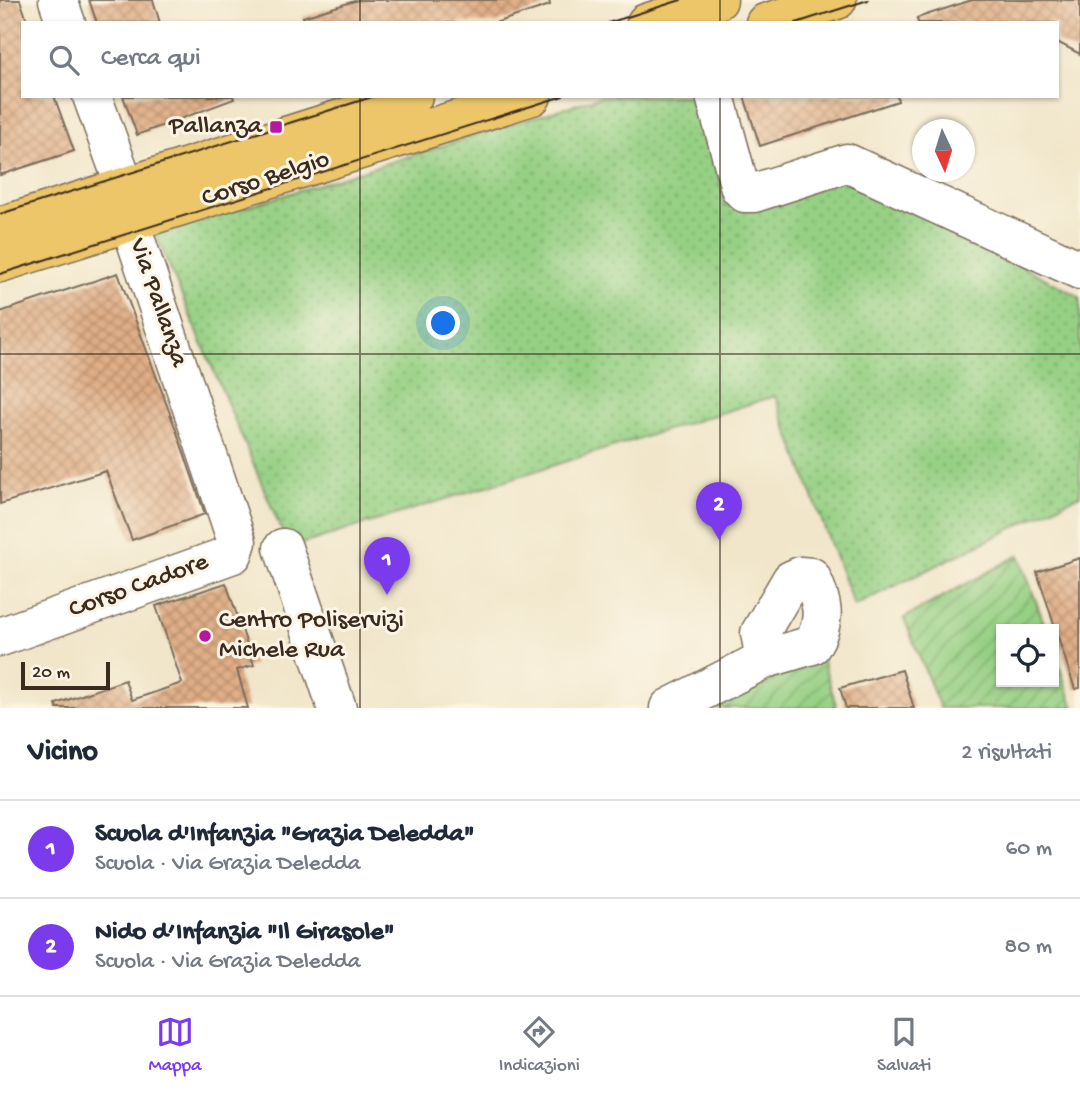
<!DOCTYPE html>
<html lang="it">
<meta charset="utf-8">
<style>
:root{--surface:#fff;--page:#f2f2f3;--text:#1f2937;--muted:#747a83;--line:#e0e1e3;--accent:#7c3aed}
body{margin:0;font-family:"Gochi Hand",sans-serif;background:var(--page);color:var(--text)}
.controls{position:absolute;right:21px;bottom:21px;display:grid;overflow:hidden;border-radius:0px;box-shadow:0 2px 5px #0004}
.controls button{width:63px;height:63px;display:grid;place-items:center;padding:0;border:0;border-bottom:2px solid var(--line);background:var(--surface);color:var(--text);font:35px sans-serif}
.compass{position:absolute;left:912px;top:119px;width:63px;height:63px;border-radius:50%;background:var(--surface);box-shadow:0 2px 5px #0004;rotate:176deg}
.scale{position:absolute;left:21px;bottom:18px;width:89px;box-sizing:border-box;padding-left:7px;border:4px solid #3b2a1e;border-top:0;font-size:19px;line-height:24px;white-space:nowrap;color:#3b2a1e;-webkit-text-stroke:5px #fcf5e5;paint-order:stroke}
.you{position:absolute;left:444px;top:324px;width:24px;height:24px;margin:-18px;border:5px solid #fff;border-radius:50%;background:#1a73e8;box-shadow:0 0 0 10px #1a73e833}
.badge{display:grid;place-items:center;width:46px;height:46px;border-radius:50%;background:var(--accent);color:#fff;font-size:23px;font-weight:700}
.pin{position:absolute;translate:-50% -58px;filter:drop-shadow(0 2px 4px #0008)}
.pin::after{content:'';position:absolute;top:37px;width:24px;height:21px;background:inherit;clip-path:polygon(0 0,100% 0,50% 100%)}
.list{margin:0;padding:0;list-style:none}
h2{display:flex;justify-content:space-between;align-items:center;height:91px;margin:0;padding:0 28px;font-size:30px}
h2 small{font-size:23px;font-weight:400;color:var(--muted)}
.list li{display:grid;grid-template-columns:46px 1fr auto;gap:21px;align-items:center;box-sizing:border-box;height:98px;padding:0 28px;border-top:2px solid var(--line)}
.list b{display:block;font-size:26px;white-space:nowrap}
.list p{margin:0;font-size:23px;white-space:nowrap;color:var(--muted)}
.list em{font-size:23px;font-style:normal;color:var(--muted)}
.icon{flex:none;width:38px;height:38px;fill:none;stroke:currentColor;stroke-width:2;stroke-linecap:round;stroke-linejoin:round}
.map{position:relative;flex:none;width:1080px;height:708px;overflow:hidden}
.search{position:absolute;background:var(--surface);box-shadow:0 2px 5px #0004;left:21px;right:21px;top:21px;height:77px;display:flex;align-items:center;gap:18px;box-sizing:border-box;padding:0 24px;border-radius:0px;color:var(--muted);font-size:26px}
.sheet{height:287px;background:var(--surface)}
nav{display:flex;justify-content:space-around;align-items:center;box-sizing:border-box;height:98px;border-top:2px solid var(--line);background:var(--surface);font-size:19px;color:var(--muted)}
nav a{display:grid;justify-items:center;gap:4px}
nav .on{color:var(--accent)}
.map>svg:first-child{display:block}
.grass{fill:url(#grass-dots);stroke:#687d51;stroke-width:2}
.garden{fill:url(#garden-furrows);stroke:#687d51;stroke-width:2}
.building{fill:url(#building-cross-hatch)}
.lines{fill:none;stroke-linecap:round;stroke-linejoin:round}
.minor-casing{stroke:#7b6c5a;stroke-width:41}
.major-casing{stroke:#7b6c5a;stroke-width:41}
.minor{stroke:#fff;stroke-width:38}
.major{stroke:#ecc669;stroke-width:38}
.tram{stroke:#3b2a1e;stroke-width:2}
.grid{fill:none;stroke:#3b2a1e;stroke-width:2;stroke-opacity:0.55}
.poi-dot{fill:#b5179e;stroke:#fcf5e5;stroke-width:2.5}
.labels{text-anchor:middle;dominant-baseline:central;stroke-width:6;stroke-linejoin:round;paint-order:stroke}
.poi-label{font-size:26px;fill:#3b2a1e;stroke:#fcf5e5;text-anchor:end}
.street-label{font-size:26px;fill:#3b2a1e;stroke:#fcf5e5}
</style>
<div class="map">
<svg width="1080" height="708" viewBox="0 0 1080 708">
<defs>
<pattern id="grass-dots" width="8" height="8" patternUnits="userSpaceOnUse" patternTransform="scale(1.75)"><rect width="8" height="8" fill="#96d084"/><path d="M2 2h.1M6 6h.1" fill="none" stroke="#7ca96b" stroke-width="1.8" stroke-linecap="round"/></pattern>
<pattern id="garden-furrows" width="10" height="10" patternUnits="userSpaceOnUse" patternTransform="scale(1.75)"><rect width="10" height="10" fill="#96d084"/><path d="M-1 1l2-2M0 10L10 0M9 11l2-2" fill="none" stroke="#7ca96b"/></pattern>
<pattern id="building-cross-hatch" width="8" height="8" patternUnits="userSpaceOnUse" patternTransform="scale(1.75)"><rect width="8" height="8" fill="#e0af87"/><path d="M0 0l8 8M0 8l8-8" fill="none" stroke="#b78f6e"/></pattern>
</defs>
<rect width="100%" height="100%" fill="#fcf5e5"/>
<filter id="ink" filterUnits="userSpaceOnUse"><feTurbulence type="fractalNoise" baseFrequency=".0143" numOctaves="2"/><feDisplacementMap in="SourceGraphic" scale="14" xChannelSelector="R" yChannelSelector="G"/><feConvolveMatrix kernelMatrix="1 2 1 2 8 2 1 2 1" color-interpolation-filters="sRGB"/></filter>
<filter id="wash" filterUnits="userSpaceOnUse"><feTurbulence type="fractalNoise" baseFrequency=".00686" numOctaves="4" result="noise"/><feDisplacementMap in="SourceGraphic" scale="28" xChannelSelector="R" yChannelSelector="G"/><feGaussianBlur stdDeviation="1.57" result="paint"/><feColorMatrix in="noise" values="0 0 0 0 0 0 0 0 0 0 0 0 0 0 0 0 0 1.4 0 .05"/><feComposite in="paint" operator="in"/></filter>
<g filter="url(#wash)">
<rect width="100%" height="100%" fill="#f1e6ca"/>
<path class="grass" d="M602,96H703L725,206L841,170L1080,297V495L854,606L775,396L289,548L156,235Z"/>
<path class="garden" d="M1019,555L1046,629H1001V682H1054V652L1074,708H940L904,618Z
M821,655L837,708H709Z"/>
<g id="blocks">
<path class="building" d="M0,0H20L28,23H23V96H54L74,151L0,175Z
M89,0H153L160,23H97Z
M358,0H549L550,5L495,23H304L303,17Z
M972,0H1080V54L1057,42V23H918L917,18Z
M123,96H233L234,99L137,135Z
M744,96H897L898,101L760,146Z
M118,273L175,427L205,514L132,540L106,471L0,504V312Z
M1080,558V688L1075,689L1037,572Z
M226,583L254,665L237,670L248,708H57L56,704L125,680L132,700L182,683L156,606Z
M902,670L914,708H846L840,688Z"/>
</g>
</g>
<g filter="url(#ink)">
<use href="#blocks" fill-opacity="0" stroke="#7b6c5a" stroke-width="2"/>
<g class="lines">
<defs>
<path id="minor" d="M58,0L66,23
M715,96L740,188L745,193H754L847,163L1080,270
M283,548L337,708
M0,637L233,554L237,542L130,223L125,187L92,96
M669,708L765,659L812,645C827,620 823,602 811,577L800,576L791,580L760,633L765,659"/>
<path id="major" d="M646,23L718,0
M765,23L837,0
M0,226L413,96
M0,263L532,96"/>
</defs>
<use href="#minor" class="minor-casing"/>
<use href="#major" class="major-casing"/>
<use href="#minor" class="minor"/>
<use href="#major" class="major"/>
<path class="tram" d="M608,23L681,0
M796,23L868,0
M0,214L375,96
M0,274L563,96"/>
</g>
</g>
<path class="grid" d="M360,0V23M720,0V23M360,96V708M720,96V708M0,354H1080"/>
<g class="poi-dot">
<rect x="269" y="120" width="14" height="14" rx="3.5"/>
<circle cx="205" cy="636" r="7"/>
</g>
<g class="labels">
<g class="poi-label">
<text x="262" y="127">Pallanza</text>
<text x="219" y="621" text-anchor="start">Centro Poliservizi<tspan x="219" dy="30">Michele Rua</tspan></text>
</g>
<g class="street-label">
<text transform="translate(266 180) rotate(-18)">Corso Belgio</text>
<text transform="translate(157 303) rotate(71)">Via Pallanza</text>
<text transform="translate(139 587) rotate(-20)">Corso Cadore</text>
</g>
</g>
</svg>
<div class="controls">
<button><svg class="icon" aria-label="locate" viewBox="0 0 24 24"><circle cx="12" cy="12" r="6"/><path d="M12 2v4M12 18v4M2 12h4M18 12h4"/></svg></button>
</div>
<svg class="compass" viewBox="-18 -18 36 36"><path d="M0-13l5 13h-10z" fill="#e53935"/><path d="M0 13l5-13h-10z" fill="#747a83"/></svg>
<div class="scale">20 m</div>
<div class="you"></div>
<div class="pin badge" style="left:387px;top:595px">1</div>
<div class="pin badge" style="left:719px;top:540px">2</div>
<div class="search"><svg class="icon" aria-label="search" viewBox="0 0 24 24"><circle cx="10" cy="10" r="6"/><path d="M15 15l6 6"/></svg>Cerca qui</div>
</div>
<section class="sheet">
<h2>Vicino<small>2 risultati</small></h2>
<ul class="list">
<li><span class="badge">1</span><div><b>Scuola d'Infanzia &quot;Grazia Deledda&quot;</b><p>Scuola · Via Grazia Deledda</p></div><em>60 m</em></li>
<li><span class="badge">2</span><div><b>Nido d’Infanzia &quot;Il Girasole&quot;</b><p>Scuola · Via Grazia Deledda</p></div><em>80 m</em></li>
</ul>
</section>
<nav>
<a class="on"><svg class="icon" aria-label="map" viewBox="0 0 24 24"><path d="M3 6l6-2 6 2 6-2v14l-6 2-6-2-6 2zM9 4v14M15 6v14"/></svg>Mappa</a>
<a><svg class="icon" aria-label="directions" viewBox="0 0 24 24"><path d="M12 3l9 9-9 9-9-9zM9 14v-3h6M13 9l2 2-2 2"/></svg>Indicazioni</a>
<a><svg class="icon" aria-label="saved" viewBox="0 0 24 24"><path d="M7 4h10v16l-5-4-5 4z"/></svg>Salvati</a>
</nav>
